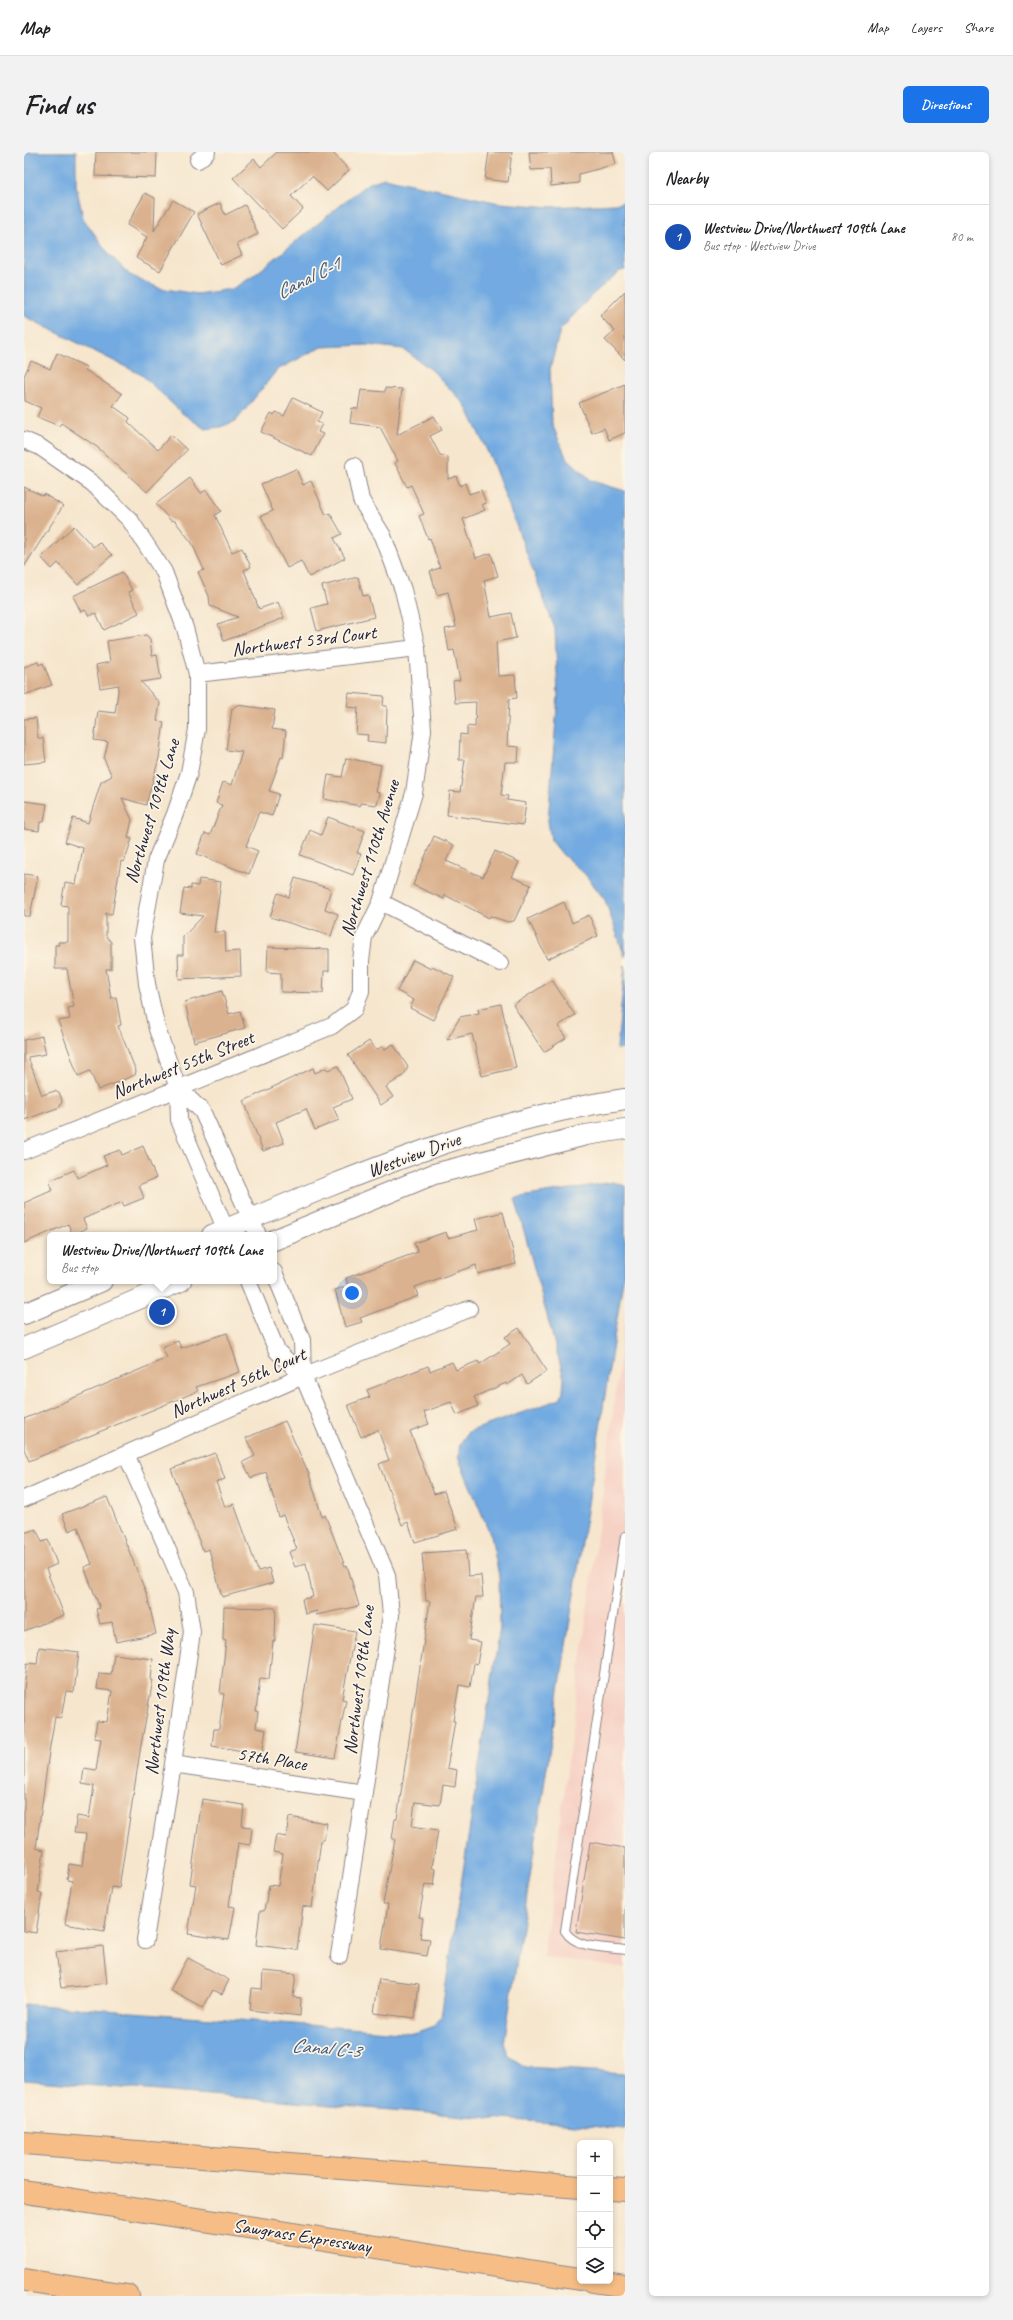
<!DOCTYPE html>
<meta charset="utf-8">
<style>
:root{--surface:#fff;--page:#f2f2f2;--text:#202124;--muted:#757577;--line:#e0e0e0;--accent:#1a73e8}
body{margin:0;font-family:Caveat,sans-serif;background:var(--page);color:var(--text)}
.controls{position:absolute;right:12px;bottom:12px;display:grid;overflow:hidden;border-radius:6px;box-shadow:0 2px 6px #0003}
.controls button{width:36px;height:36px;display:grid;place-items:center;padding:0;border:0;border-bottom:1px solid var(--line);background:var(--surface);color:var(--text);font:20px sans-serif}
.you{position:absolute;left:328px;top:1141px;width:14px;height:14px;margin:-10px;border:3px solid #fff;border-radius:50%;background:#1a73e8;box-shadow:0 0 0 6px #1a73e833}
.badge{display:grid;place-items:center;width:26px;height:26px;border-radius:50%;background:var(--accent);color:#fff;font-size:13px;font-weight:700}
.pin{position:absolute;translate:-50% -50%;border:2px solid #fff;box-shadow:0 1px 4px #0006}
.popup{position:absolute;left:23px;top:1080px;width:230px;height:52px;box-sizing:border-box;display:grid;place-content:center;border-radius:6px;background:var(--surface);filter:drop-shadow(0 1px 3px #0005);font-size:13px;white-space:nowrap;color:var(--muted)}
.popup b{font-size:15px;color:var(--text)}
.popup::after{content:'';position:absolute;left:50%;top:100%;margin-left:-8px;border:8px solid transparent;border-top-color:var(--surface)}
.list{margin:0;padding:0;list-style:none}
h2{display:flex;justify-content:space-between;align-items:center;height:52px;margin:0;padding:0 16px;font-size:17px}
h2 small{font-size:13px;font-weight:400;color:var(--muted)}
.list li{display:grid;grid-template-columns:26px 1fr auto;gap:12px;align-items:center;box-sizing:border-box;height:64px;padding:0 16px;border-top:1px solid var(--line)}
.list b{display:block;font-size:15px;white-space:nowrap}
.list p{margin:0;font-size:13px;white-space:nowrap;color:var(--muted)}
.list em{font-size:13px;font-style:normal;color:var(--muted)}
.icon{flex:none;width:22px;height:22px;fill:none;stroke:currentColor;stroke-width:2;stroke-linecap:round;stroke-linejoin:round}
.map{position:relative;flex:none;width:601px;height:2144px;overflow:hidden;border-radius:6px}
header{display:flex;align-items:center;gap:24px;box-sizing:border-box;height:56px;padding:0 20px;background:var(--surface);border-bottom:1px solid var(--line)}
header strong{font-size:19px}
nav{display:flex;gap:22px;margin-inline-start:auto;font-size:14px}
.intro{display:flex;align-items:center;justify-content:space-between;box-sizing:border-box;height:96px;padding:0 24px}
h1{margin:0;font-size:28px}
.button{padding:10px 18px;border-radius:6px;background:var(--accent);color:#fff;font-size:14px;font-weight:700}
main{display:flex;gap:24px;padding:0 24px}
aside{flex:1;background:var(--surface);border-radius:6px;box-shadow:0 2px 6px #0003}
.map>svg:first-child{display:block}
.built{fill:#f6d1c5}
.water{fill:#72aae1;stroke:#4a668e}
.building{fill:#dbb28f}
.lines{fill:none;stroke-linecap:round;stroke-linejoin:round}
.service-casing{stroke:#8c8484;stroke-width:10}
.minor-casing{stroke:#8c8484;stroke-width:18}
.tertiary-casing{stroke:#8c8484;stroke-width:22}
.motorway-casing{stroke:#8c8484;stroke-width:24}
.service{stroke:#fff;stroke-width:8}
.minor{stroke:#fff;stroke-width:16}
.tertiary{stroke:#fff;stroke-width:20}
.motorway{stroke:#f6be86;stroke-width:22}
.labels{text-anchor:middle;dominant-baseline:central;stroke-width:3.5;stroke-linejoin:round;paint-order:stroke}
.street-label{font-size:19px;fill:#22223b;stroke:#fcf5e5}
.water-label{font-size:20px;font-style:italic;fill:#42587d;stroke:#fcf5e5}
</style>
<header>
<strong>Map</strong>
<nav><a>Map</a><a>Layers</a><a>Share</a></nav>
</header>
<div class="intro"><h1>Find us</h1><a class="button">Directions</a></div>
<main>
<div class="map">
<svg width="601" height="2144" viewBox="0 0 601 2144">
<rect width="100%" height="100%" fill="#fcf5e5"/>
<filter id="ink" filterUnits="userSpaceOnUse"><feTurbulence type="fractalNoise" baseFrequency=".025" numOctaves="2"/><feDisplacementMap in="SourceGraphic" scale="8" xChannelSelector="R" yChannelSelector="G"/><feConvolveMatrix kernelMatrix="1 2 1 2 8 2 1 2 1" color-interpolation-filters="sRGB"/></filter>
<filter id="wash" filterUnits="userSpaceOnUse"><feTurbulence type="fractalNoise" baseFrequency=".012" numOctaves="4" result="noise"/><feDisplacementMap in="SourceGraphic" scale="16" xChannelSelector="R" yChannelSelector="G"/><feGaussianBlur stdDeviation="0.9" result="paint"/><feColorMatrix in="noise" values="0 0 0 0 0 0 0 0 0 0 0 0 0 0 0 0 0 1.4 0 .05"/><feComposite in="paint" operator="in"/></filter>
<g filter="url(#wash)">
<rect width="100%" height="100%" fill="#f6e6ce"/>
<path class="built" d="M601,1166V1816L519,1805Z"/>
<path class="water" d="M0,0H52V33L59,66L84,101L106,123L135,136L173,142L208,137L228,125L343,32L360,26L475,51L528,55L592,52L601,50V118L596,119L568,143L536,178L526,217L528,272L542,305L568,329L601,339V805L581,748L561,722L539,703L527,688L524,669L534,543L531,477L468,309L441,253L408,218L379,197L343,193L297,195L253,218L212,269L196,275L181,277L158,261L118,223L0,164Z
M601,813V897H593Z
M589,1030L601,1034V1115L480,1891L485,1904L501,1915L601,1921V1977L0,1928V1852L390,1881L410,1874L417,1865L476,1475L475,1424L467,1384L434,1305L436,1292L444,1280L536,1247L539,1239L540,1226L491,1046Z"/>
<g id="blocks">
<path class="building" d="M72,0H133L132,26L71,24Z
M253,0H308L325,18L303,39L288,24L267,44L279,57L258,77L209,26L230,7L237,15Z
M465,0H488L484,30L461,27Z
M505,0H589L592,12L555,22V31L527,34L526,17L507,18Z
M121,41L131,46L130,79L149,48L170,60L136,119L112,106L123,85L103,73Z
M196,51L201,63L221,53L234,82L213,92L218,103L197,113L173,62Z
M601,139V208L581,188L591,179L576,164Z
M33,201L62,215L61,218L98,242L89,254L106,266L104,270L134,298L147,283L163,298L123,340L73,295L37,271L35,274L13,265L17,256L1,249L0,224L7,209L26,217Z
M601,232V281L585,288L580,276L568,281L555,251Z
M361,236L378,237L373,283L410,264L418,278L406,284L416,303L424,305V327L432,324L436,334L441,331L445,342L457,338L462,351L458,353L461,358L439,367L452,406L467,401L474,424L460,428L467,465L487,461L492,486L472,490L474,524L491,523L493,546L485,547L483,594L495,595L494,610H481L477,643L484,644L483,648L502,651L499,673L423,663L426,639L436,640L441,608H435L436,582L443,583V574L451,575L452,550L431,551L429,529L436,528L430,498L425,499L421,477L432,475L424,440L413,443L406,419L416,416L406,386L404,387L395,364L400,362L387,333L383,335L371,311L374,309L356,275L326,271L328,256L334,257L337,238L361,240Z
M269,246L298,260L293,270L298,272L294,280L299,282L288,304L237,280L247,261L250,263L252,260L260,264Z
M272,317L279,333L287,329L302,363L306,361L318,382L310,386L321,406L285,425L277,409L263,416L237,364L249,359L237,332Z
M166,326L177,341L182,338L197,359L191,363L208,400L218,396L227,415L220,418L235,457L254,450L260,466L200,489L194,472L214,465L186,454L185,444L174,420L180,418L168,391L151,369L146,368L132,352Z
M0,335L19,344L20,342L39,354L0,415Z
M50,374L69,395L75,390L88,403L54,433L34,411L28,417L17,405Z
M98,420L108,438L104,440L115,461L80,478L72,461L65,464L61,458L57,460L49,444Z
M334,425L339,444L344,443L350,465L293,479L287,456L303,452L298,434Z
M122,483L126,487L128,504L133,503L137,527L117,530L136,551L133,569L140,570L135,606L122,653L98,646L108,668L104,686L108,687L100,710L97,709L88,762L82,761V784L87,790V817H82L87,846L92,845L97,873L94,874L112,919L111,923L74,938L66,919L54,924L34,869L46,867L44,856L50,855L43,817H31V793H35L34,790H44V754L37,753L41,730L52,732L59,696L41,690L49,666L64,671L77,630L88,624L80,607L84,590L70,588L74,559L91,561L95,533L76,536L72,513L86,510L83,489Z
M14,510L15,513L19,511L28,533L0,543V515Z
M325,541L360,544L359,554H363L362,591L343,589L344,583L332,582L334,556L323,555Z
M213,553L251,558L248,577L262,579L259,606L257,605L245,639L255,642L248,664L235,660L222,694L234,699L225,722L173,702L181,681L186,683L198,653L192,651L199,630L208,633L218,600L202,598L208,557Z
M12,566L14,586H19L22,610L0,612V567Z
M322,606L357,613L352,640L356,641L353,653L337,651L336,654L300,647L304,623L318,625Z
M0,649L23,652L20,670H16L15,679L0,677Z
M304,665L341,679L333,701L337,702L329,723L276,703L286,678L297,683Z
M410,684L430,693L422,709L459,725L471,699L495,710L488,725L507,733L490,769L484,770L466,764L465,766L421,743L420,747L389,733Z
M0,722L14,724L6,764H0Z
M271,726L307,737L301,757L314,762L307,784L246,765L254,741L265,745Z
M175,727L197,730L190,780H201L202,800L216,799L217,824L155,827L154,803H159V785L179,764L156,761L160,736L167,737V733L174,734Z
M540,750L548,771L565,763L574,784L523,807L504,767Z
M244,795L305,797V819H300L299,841L257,840V821L243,820Z
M389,808L407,817L408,814L430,825L409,868L386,856L390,848L373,839Z
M528,828L551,863L534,874L542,886L520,900L489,853Z
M198,839L205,862L216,859L221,876L170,890L161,850Z
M477,852L492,916L458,924L448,882L423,888L436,865L455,861L454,857Z
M18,884L22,902L4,905L18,943L31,939L36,942L38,949L36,955L0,968V888Z
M345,889L352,898L359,894L361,897L369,892L384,915L380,923L362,935L369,945L357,953L324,903Z
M314,914L328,947L309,955L315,968L291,978L282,957L252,970L260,991L239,999L220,949L289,916L291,921L302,916L304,918Z
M119,994L132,1026L115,1033L120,1046L100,1054L98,1050L59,1067L63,1076L49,1083L44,1072L0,1091V1051L29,1038L25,1029L50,1018L54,1026L83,1013L79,1004L96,998L98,1003Z
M479,1060L492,1112L454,1122L452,1113L391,1135L394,1144L336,1166L338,1170L321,1175L311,1138L324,1134L322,1126L394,1100L390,1091L422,1080L424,1086L454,1078L451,1067Z
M495,1176L523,1219L503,1232L498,1223L483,1233L482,1231L450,1245L454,1254L433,1263L427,1250L400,1260L405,1272L386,1279L410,1342L420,1339L434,1377L391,1390L384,1370L378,1373L355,1312L365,1308L354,1278L337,1285L324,1253L346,1245L343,1238L404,1214L406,1219L428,1210L432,1218L454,1209L456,1212L486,1192L481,1185Z
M203,1181L216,1220L172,1235L174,1239L5,1309L0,1297V1267L143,1206L138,1195L154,1189L157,1196Z
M261,1269L285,1322L298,1365L301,1363L321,1414L323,1413L335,1454L292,1463L293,1459L281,1462L278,1447L289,1445L282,1411L271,1415L265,1400L273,1397L259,1363L255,1365L242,1320L227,1326L219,1310L231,1304L222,1286Z
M191,1301L201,1327L192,1330L201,1355L210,1352L234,1419L245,1416L249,1431L198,1445L185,1397L179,1399L147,1317Z
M83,1345L123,1443L132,1482L92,1490L88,1470L76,1472L72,1457L76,1456L60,1415L68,1412L54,1375L45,1379L38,1362Z
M12,1377L18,1390L24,1388L33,1412L22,1417L40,1463L0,1479V1381Z
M442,1398L444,1424L457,1423L459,1445H452L445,1488L457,1490L453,1512L450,1511L446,1535L435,1533L429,1569H431L423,1616L433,1618L431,1635L419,1633L416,1653L391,1650L388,1674L414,1678L408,1716L412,1717L410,1733L401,1732L395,1765L399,1766L396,1786L406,1787L403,1804L357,1797L364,1752H359L371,1687H368L371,1667H373L406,1449H402L398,1401Z
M200,1455L252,1456L251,1489H249L245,1527L236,1526L232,1559H234L232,1576L242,1578L238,1602L188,1594L190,1577H195L200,1542L196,1541L202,1489L199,1488Z
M291,1473L331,1479L318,1547L322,1548L311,1606L271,1600Z
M15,1495L55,1500L50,1540L42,1539L37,1566L31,1565L25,1600L12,1696L20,1698L14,1740L18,1741L12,1781L0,1779V1538L3,1511L13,1512Z
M90,1502L129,1507L127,1528H129L117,1593L95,1736L87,1735L80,1779L41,1772L48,1729L43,1728L45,1712L58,1714L62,1682L50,1681L53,1664L65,1666L70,1634L58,1632L60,1616L72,1618L77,1587L70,1586L73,1569L83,1570L88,1539L73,1537L75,1521L87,1522Z
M178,1647L220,1653L218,1674L228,1675L226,1693L214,1691L205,1754L211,1755L205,1788L164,1782L172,1733L166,1732Z
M265,1665L303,1671L300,1688H297L288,1756L279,1754L273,1798L232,1793L236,1759H240L245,1733L254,1734L259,1702L249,1700L252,1683L262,1685Z
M566,1690L601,1696V1788L552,1780Z
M79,1794L83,1831L37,1836L32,1800Z
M164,1806L205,1828L198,1842L189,1838L179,1856L146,1838Z
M239,1819L272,1822L269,1845L277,1846L276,1864L226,1858L228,1836L238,1837Z
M355,1827L395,1832L391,1866L350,1861Z"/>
</g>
</g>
<g filter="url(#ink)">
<use href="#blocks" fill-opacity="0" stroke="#8c8484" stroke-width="1"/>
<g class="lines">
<defs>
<path id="service" d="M601,1384L541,1779C552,1797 581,1795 601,1798"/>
<path id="minor" d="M174,8L183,0
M0,288L16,295L68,331L106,368L140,420L161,476L173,522V577L165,621L151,662L132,708L118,786L123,832L133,877L154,936L155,968L204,1083
M173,522L393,496
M357,750L476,811
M154,936L178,959L234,1083
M0,999L308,874L330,857L337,839V809L340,785L357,750L390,641L399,578L393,496L379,438L359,384L337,348L330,314
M250,1120L278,1188L279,1224L363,1423L367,1463L315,1804
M224,1129L253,1199L279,1224
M102,1302L162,1440L168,1480L149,1612L121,1788
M0,1347L279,1224L445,1157
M149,1612L340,1641"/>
<path id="tertiary" d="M188,1083C321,1027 456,968 601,947
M250,1088L410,1022L562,983L601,977
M0,1162L78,1129
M0,1196L157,1129"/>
<path id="motorway" d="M0,1991L556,2035
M586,2037L601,2038
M0,2040L556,2127
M0,2128L104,2144
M569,2129L601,2134"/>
</defs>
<use href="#service" class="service-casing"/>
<use href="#minor" class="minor-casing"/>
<use href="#tertiary" class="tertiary-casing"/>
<use href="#motorway" class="motorway-casing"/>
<use href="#service" class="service"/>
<use href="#minor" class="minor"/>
<use href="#tertiary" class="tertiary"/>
<use href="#motorway" class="motorway"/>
</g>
</g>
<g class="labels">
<g class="street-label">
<text transform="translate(280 489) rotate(-7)">Northwest 53rd Court</text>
<text transform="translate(128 659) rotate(-73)">Northwest 109th Lane</text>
<text transform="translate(346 706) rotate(-73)">Northwest 110th Avenue</text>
<text transform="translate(159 913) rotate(-22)">Northwest 55th Street</text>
<text transform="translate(390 1003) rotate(-20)">Westview Drive</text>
<text transform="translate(214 1231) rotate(-24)">Northwest 56th Court</text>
<text transform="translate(335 1528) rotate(-83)">Northwest 109th Lane</text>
<text transform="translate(136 1550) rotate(-83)">Northwest 109th Way</text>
<text transform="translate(248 1607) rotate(9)">57th Place</text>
<text transform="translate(278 2084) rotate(9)">Sawgrass Expressway</text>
</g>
<g class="water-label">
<text transform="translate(284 126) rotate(-27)">Canal C-1</text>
<text transform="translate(302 1896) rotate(5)">Canal C-3</text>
</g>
</g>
</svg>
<div class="controls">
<button>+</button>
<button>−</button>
<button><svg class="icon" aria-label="locate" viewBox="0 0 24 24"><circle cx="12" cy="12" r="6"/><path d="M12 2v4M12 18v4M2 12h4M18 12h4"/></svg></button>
<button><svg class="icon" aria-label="layers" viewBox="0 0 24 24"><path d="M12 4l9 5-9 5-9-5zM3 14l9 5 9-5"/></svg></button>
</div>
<div class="you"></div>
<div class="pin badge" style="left:138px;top:1160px;background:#1a4fb4">1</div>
<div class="popup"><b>Westview Drive/Northwest 109th Lane</b>Bus stop</div>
</div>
<aside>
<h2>Nearby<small></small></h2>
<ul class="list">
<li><span class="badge" style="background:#1a4fb4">1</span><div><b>Westview Drive/Northwest 109th Lane</b><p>Bus stop · Westview Drive</p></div><em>80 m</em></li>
</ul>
</aside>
</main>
